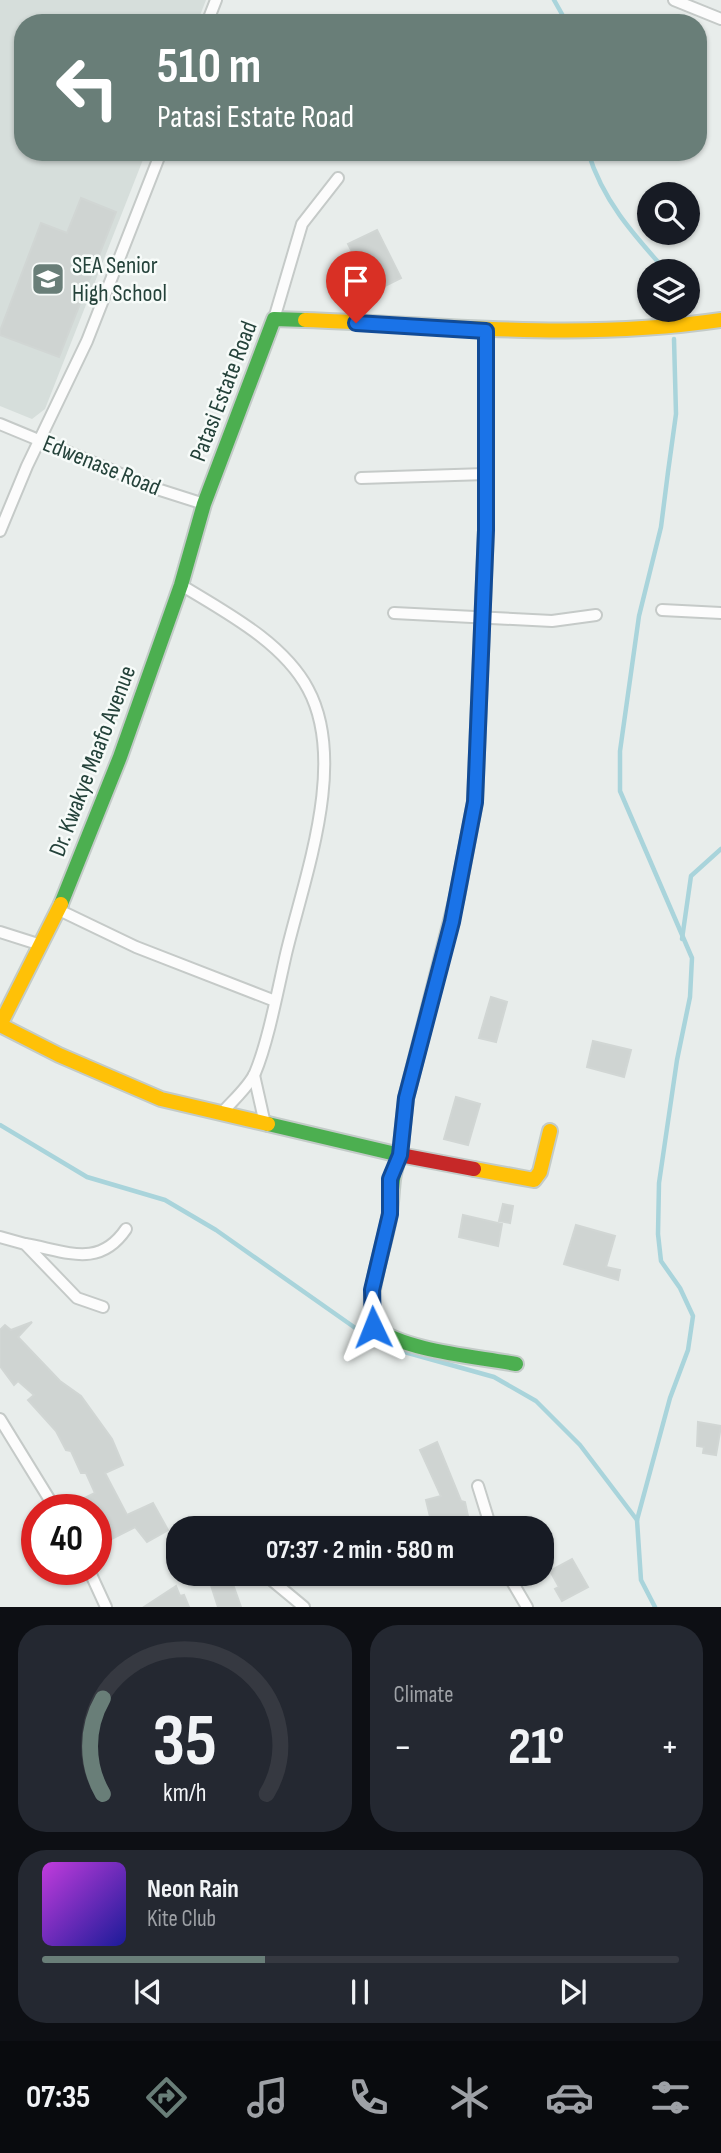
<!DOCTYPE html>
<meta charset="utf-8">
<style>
body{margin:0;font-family:"Sofia Sans Condensed",sans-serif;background:#242831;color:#f1f3f6;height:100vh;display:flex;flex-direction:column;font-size:26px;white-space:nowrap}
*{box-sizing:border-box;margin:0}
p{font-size:23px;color:#9ea1a6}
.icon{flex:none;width:38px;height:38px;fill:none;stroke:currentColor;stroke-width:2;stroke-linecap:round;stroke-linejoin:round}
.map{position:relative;height:1607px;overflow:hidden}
.panel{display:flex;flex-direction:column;gap:18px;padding:18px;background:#0d0f14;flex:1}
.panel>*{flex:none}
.banner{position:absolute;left:14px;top:14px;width:693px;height:147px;border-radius:28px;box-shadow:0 2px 5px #0004;background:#697e78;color:#fff;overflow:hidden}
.fabs{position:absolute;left:637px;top:182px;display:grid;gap:14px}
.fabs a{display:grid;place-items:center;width:63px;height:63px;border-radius:50%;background:#171b24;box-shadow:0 2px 5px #0004;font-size:35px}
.speed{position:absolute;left:21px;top:1494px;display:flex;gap:14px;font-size:35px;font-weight:700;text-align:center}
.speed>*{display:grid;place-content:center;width:91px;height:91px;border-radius:50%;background:#171b24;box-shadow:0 2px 5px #0004;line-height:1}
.speed .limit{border:10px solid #d22;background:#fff;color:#111}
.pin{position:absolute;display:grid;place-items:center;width:60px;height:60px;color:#fff;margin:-72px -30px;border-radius:50% 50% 50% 0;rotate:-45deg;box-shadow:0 0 7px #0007}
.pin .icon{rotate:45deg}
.me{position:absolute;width:77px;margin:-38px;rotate:358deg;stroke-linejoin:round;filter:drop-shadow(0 0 5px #0008)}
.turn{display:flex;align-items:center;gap:24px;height:147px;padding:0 28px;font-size:32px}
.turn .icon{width:91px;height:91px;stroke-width:2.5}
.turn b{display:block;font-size:49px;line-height:60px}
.big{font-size:52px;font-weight:700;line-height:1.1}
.panel .tile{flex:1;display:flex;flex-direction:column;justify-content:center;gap:10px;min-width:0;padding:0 24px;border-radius:28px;background:#242831}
.panel .dial{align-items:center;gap:0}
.dial svg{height:182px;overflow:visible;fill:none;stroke:#363941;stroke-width:7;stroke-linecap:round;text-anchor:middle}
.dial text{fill:#f1f3f6;stroke:none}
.song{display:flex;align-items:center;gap:21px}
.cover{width:84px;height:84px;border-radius:10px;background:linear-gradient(135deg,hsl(290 70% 55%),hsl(240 70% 35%))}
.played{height:7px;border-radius:4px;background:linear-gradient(90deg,#697e78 35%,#363941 35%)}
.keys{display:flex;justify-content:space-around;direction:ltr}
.heat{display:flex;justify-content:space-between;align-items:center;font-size:38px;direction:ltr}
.panel .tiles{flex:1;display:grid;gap:18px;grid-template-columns:1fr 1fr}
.tile:last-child{grid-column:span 2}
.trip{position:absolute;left:166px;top:1516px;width:388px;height:70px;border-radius:28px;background:#171b24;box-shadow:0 2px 5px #0004;font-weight:700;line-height:70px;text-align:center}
.tab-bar{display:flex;height:112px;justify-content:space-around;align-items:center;background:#090b0e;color:#9ea1a6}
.tab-bar .icon{width:49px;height:49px}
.tab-bar .active{color:#697e78}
.tab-bar b{font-size:32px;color:#f1f3f6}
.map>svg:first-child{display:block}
</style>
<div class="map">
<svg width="721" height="1607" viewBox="0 0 721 1607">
<rect width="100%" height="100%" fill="#e8edeb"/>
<!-- built -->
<polygon fill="#d6dedb" points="0,0 206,0 197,23 23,23 23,152 146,152 45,409 32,419 0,406"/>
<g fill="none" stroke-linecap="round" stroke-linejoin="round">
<!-- stream -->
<g stroke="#a9d4db" stroke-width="4.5">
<polyline points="554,0 567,23"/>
<path d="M 588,152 C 603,201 633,234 666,271"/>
<polyline points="674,310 674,311"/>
<polyline points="682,939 691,876 721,849"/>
<polyline points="0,1125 87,1177 165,1200 216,1230 361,1332 401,1351 494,1377 536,1401 580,1445 637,1520"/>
<polyline points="655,1607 641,1580 637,1520 670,1398 688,1350 693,1316 680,1288 661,1261 658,1234 659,1183 677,1060 690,997 692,958 620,791 620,751 639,616 661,527 668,472 676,414 674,339"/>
</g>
</g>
<!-- building -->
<g fill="#cfd4d2" stroke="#d1d6d4" stroke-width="2">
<polygon points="81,198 116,212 59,357 0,335 0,331 41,223 67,233"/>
<polygon points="377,230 401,278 373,292 348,244"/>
<polygon points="491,997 507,1002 496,1042 479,1038"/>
<polygon points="593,1041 631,1050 624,1077 587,1067"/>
<polygon points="456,1097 480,1104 468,1145 444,1139"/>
<polygon points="503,1204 513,1206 510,1223 499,1221"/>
<polygon points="463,1215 502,1224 498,1246 459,1237"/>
<polygon points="576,1225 615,1236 606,1267 620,1270 618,1280 564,1264"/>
<polygon points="32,1322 18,1337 60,1381 81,1396 112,1439 123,1465 105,1473 127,1515 153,1503 168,1530 147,1542 135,1527 100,1545 96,1537 96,1510 80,1510 76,1502 95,1493 86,1473 81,1473 71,1451 66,1450 56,1431 28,1400 34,1395 18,1381 14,1385 0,1366 0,1330 5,1325 11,1330"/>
<polygon points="698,1422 721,1426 716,1455 703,1453 704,1447 697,1446"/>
<polygon points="437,1442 461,1501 465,1502 468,1516 454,1519 457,1523 440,1527 439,1524 432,1525 426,1500 441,1496 420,1450"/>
<polygon points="572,1559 588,1587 562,1601 555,1589 559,1587 550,1571"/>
<polygon points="207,1573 229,1573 241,1607 218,1607"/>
<polygon points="176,1586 180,1596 184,1595 189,1607 144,1607"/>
</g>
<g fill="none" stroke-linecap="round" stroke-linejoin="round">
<defs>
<g id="street">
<polyline points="674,0 721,19"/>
<polyline points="207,23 216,0"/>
<polyline points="274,319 302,224 338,178"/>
<polyline points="0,424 157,489 204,504"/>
<polyline points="361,478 486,474"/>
<polyline points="0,531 27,466 87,341 161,152"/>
<path d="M 181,585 C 225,612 283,642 308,689 C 348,763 304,878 286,954 C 278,989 268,1042 255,1073 C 248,1088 231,1102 221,1114"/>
<polyline points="662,610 721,613"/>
<polyline points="394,613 552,621 596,615"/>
<polyline points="59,910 136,947 275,1001"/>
<polyline points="0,932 41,945"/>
<polyline points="254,1075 265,1124"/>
<polyline points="0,1237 25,1244 77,1298 103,1307"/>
<path d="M 25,1244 C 66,1251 99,1269 126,1229"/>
<polyline points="0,1419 56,1510"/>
<polyline points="478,1486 491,1528"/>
<polyline points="89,1570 106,1607"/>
<polyline points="263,1573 304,1607"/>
<polyline points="507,1573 527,1607"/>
</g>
<g id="fast">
<polyline points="61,904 120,757 181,585 204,504 274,319 305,320"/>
<path d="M 268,1124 L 400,1155 C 390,1176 393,1197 389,1219 C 382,1256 367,1289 373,1327 C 408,1352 474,1356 516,1364"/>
</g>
<g id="slow">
<path d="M 305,320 C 447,325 580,341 721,320"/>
<polyline points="457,897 475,802 486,530 486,331"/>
<polyline points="61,904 0,1025 59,1055 161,1099 268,1124"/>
<polyline points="474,1169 534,1180 540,1172 550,1131"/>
</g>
<polyline id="jam" points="457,897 406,1098 400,1155 474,1169"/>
</defs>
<!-- street casing -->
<use href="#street" stroke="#c5cac8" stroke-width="14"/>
<!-- fast casing -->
<use href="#fast" stroke="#c3cbc8" stroke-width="18"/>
<!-- slow casing -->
<use href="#slow" stroke="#c3cbc8" stroke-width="18"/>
<!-- jam casing -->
<use href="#jam" stroke="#c3cbc8" stroke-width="18"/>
<!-- street -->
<use href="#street" stroke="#fcfcfc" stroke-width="10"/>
<!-- fast -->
<use href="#fast" stroke="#4caf50" stroke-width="14"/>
<!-- slow -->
<use href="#slow" stroke="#ffc107" stroke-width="14"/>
<!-- jam -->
<use href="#jam" stroke="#c62828" stroke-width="14"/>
</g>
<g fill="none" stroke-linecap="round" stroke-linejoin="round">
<defs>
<polyline id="route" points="356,323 486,331 486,530 475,802 452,922 406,1098 400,1155 390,1179 390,1214 372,1290 373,1327"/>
</defs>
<!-- route casing -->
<use href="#route" stroke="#114b97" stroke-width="18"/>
<!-- route -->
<use href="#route" stroke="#1a73e8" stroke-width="12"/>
</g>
<!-- icons -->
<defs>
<symbol id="school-square" viewBox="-11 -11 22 22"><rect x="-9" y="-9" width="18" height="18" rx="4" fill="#697e78" stroke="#f7fbf9"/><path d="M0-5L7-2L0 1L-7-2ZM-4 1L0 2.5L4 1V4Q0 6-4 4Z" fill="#fff"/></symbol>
</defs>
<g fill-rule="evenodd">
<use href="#school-square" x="29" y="260" width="38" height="38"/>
</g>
<g text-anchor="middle" stroke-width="5" stroke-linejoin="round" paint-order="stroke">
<!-- poi labels -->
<g font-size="24" fill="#24423a" stroke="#f7fbf9" text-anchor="start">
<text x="72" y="273">SEA Senior<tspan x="72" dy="28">High School</tspan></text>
</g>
<!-- street labels -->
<g font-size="24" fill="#24423a" stroke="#f7fbf9">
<text transform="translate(223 391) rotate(-69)" y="8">Patasi Estate Road</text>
<text transform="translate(102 465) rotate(22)" y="8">Edwenase Road</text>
<text transform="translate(92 761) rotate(-69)" y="8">Dr. Kwakye Maafo Avenue</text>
</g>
</g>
</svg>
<div class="fabs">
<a><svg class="icon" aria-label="search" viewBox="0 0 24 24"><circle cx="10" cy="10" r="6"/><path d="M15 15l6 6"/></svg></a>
<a><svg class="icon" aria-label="layers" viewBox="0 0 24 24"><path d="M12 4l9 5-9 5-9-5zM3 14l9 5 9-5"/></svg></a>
</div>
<div class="speed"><div class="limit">40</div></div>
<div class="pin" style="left:356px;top:323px;background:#d93025"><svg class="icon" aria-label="arrive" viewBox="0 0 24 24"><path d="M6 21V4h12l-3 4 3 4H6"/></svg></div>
<svg class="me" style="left:373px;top:1327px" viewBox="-20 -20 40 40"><path d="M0-17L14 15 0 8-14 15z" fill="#1a73e8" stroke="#fff" stroke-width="4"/></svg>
<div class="trip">07:37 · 2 min · 580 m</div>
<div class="banner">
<div class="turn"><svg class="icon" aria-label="left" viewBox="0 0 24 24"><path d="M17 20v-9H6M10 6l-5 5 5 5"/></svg><div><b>510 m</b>Patasi Estate Road</div></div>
</div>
</div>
<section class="panel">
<div class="tiles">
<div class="tile dial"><svg viewBox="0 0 100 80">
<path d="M14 69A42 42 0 1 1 86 69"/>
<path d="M14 69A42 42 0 0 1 14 27" stroke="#697e78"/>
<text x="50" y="56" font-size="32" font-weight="700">35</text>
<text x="50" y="72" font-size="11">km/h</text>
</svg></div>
<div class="tile"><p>Climate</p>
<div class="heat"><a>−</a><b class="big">21°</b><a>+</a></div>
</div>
<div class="tile">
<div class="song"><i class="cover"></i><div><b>Neon Rain</b><p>Kite Club</p></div></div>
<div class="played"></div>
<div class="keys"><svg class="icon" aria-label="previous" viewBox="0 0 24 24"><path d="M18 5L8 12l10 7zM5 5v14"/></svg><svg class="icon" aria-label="pause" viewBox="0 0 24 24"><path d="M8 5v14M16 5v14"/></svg><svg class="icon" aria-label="next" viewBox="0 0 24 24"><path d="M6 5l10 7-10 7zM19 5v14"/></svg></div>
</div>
</div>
</section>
<nav class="tab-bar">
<b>07:35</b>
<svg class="icon active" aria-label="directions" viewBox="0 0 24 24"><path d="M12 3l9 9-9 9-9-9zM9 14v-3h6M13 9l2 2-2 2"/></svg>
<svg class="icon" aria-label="music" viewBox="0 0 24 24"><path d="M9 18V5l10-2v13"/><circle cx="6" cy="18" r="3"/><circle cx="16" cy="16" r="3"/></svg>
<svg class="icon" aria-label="phone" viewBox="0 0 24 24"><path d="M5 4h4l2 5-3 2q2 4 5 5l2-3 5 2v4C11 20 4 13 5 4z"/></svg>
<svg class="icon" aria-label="climate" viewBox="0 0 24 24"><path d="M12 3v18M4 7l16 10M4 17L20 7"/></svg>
<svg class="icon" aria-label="car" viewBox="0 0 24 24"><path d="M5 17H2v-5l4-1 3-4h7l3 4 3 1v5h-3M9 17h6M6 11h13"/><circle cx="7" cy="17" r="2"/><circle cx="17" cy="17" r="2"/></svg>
<svg class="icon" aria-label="filters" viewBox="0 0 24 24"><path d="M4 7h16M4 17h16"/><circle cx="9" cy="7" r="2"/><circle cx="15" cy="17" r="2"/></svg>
</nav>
